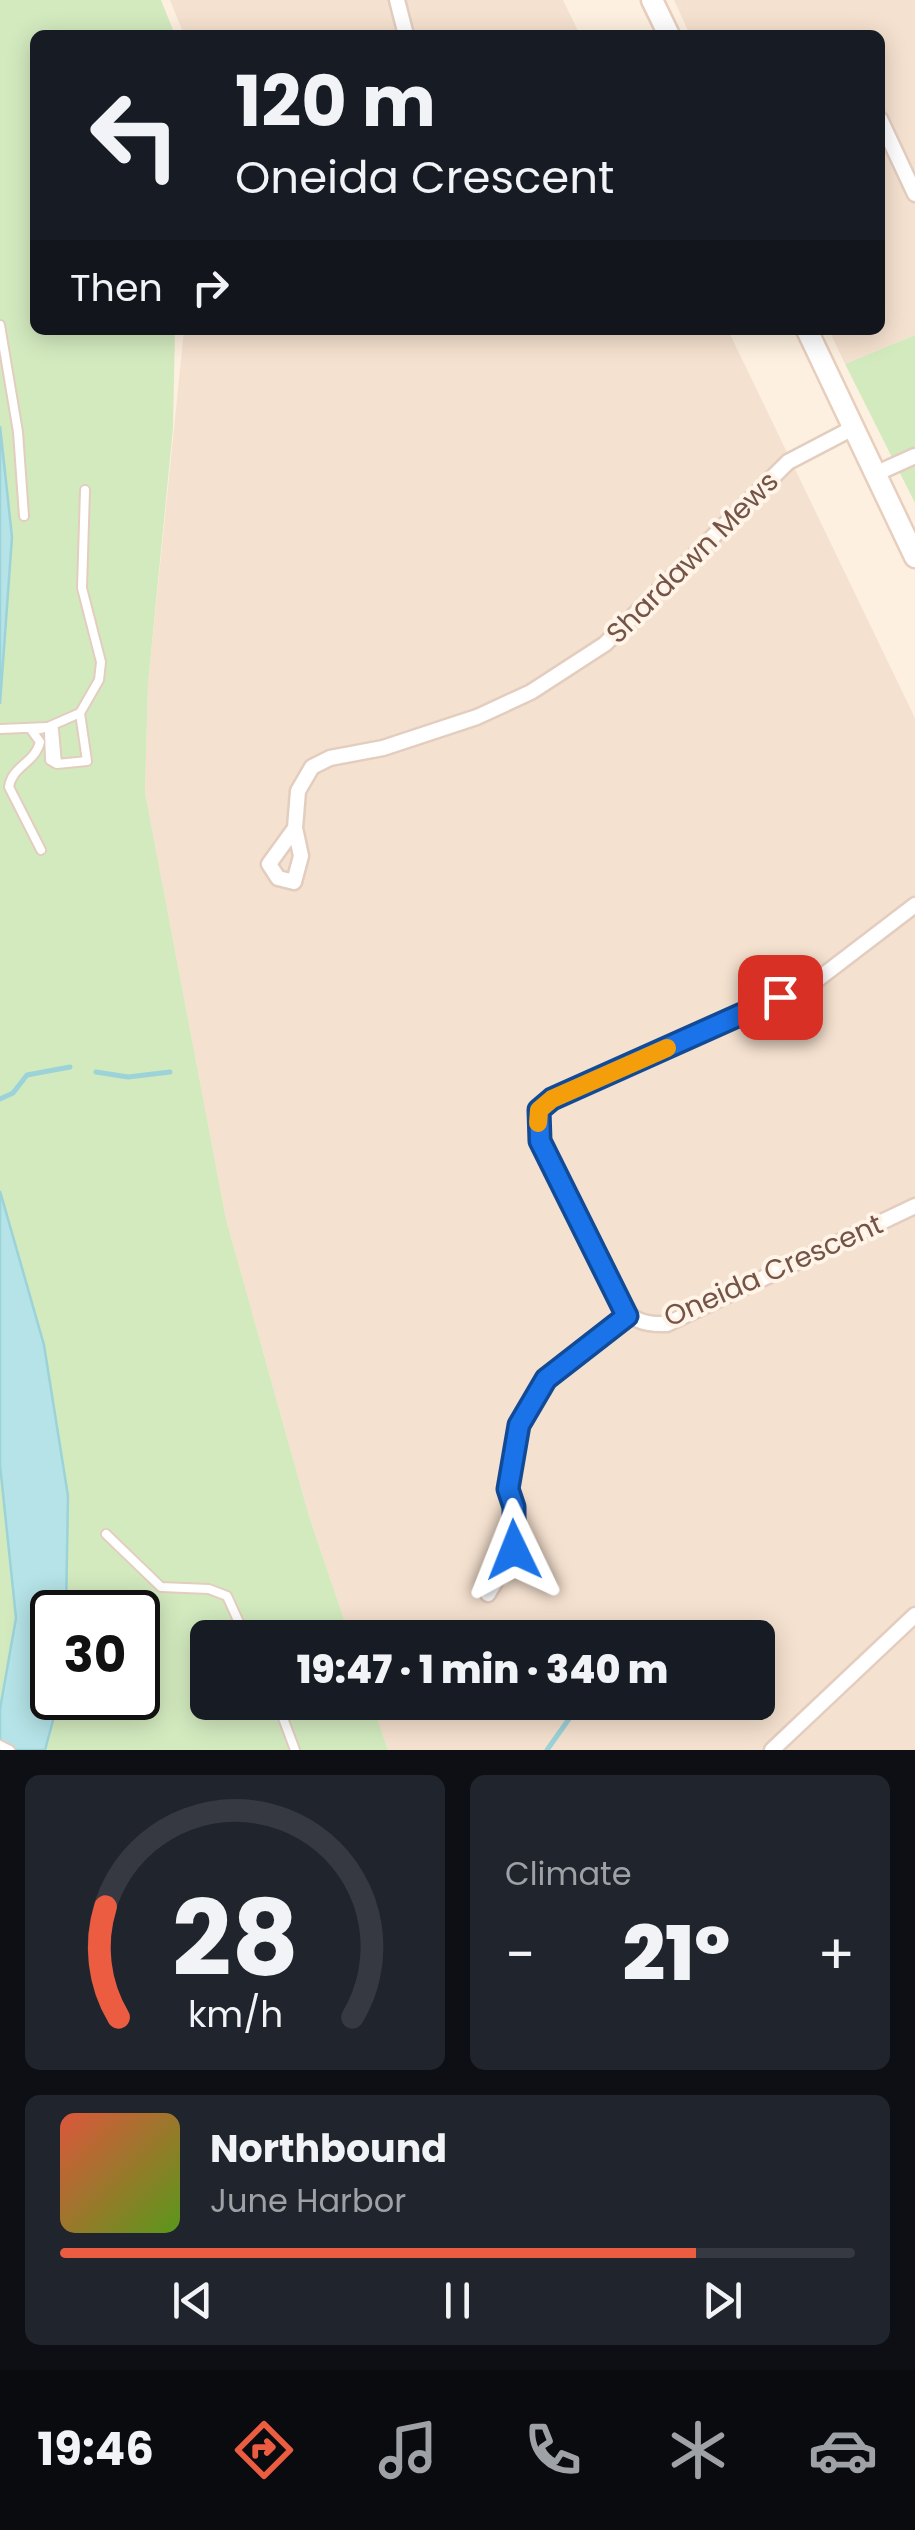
<!DOCTYPE html>
<meta charset="utf-8">
<style>
body{margin:0;font-family:Poppins,sans-serif;background:#20242c;color:#f1f3f6;height:100vh;display:flex;flex-direction:column;font-size:38px;white-space:nowrap}
*{box-sizing:border-box;margin:0}
p{font-size:32px;color:#9ea1a6}
.icon{flex:none;width:55px;height:55px;fill:none;stroke:currentColor;stroke-width:2;stroke-linecap:round;stroke-linejoin:round}
.map{position:relative;height:1750px;overflow:hidden}
.details{display:flex;flex-direction:column;gap:25px;padding:25px;background:#0d0f14;flex:1}
.details>*{flex:none}
.banner{position:absolute;left:30px;top:30px;width:855px;height:305px;border-radius:15px;box-shadow:0 5px 25px #0003;background:#171b24;color:#f1f3f6;overflow:hidden}
.speed{position:absolute;left:30px;top:1590px;display:flex;gap:20px;font-size:50px;font-weight:700;text-align:center}
.speed>*{display:grid;place-content:center;width:130px;height:130px;border-radius:50%;background:#171b24;box-shadow:0 5px 25px #0003;line-height:1}
.speed .limit{border:5px solid #111;border-radius:15px;background:#fff;color:#111}
.pin{position:absolute;display:grid;place-items:center;width:85px;height:85px;color:#fff;margin:-42px;border-radius:20px;box-shadow:0 5px 15px #0006}
.me{position:absolute;width:110px;margin:-55px;rotate:358deg;stroke-linejoin:round;filter:drop-shadow(0 0 8px #0008)}
.turn{display:flex;align-items:center;gap:35px;height:210px;padding:0 40px;font-size:45px}
.turn .icon{width:130px;height:130px;stroke-width:2.5}
.turn b{display:block;font-size:70px;line-height:85px}
.then{display:flex;align-items:center;height:95px;padding:0 40px;background:#0003;gap:20px;font-size:38px}
.big{font-size:75px;font-weight:800;line-height:1.1}
.details .widget{flex:1;display:flex;flex-direction:column;justify-content:center;gap:15px;min-width:0;padding:0 35px;border-radius:15px;background:#20242c}
.details .dial{align-items:center;gap:0}
.dial svg{height:260px;overflow:visible;fill:none;stroke:#363941;stroke-width:7;stroke-linecap:round;text-anchor:middle}
.dial text{fill:#f1f3f6;stroke:none}
.song{display:flex;align-items:center;gap:30px}
.cover{width:120px;height:120px;border-radius:15px;background:linear-gradient(135deg,hsl(10 70% 55%),hsl(90 70% 35%))}
.played{height:10px;border-radius:5px;background:linear-gradient(90deg,#eb5c41 80%,#363941 80%)}
.keys{display:flex;justify-content:space-around;direction:ltr}
.heat{display:flex;justify-content:space-between;align-items:center;font-size:55px;direction:ltr}
.details .tiles{flex:1;display:grid;gap:25px;grid-template-columns:1fr 1fr}
.widget:last-child{grid-column:span 2}
.trip{position:absolute;left:190px;top:1620px;width:585px;height:100px;border-radius:15px;background:#171b24;box-shadow:0 5px 25px #0003;font-weight:800;line-height:100px;text-align:center}
.dock{display:flex;height:160px;justify-content:space-around;align-items:center;background:#090b0e;color:#9ea1a6}
.dock .icon{width:70px;height:70px}
.dock .active{color:#eb5c41}
.dock b{font-size:45px;color:#f1f3f6}
.map>svg:first-child{display:block}
</style>
<div class="map">
<svg width="915" height="1750" viewBox="0 0 915 1750">
<rect width="100%" height="100%" fill="#fdf0e0"/>
<!-- residential -->
<g fill="#f5e1cf">
<polygon points="170,0 563,0 580,35 184,35"/>
<polygon points="674,0 915,0 915,335 845,364 829,330 880,330 880,35 690,35"/>
<polygon points="184,330 728,330 915,718 915,1750 388,1750 372,1703 758,1702 758,1638 350,1637 309,1516 226,1219 145,792 148,684"/>
</g>
<!-- green -->
<g fill="#d3eabf" fill-rule="evenodd">
<path d="M 0,0 L 161,0 L 175,35 L 35,35 L 35,330 L 175,330 L 173,428 L 148,684 L 145,792 L 226,1219 L 309,1516 L 350,1637 L 208,1638 L 208,1702 L 372,1703 L 388,1750 L 0,1750 ZM 52,1612 L 138,1612 L 138,1698 L 52,1698 Z"/>
<polygon points="915,335 915,503 845,364"/>
</g>
<!-- water -->
<g fill="#b5e3e7" stroke="#9bd3d9" stroke-width="2.5">
<polygon points="0,426 12,537 0,704"/>
<polygon points="0,1191 44,1345 68,1496 66,1612 52,1612 52,1698 59,1698 45,1750 0,1750 0,1709 16,1618 0,1465"/>
</g>
<g fill="none" stroke-linecap="round" stroke-linejoin="round">
<!-- stream -->
<g stroke="#9bd3d9" stroke-width="5">
<polyline points="96,1072 128,1077 170,1072"/>
<polyline points="0,1099 13,1093 27,1075 70,1067"/>
<polyline points="758,1668 758,1667"/>
<polyline points="547,1750 581,1702"/>
</g>
<defs>
<g id="lane">
<polyline points="0,325 18,432 24,516"/>
<polyline points="48,727 80,713 99,680 101,662 82,588 85,490"/>
<path d="M 0,729 L 48,727 L 32,731 L 40,742 C 35,763 12,766 9,787 L 41,850"/>
<polyline points="55,763 50,760 49,731 54,730 57,764 87,761 80,713"/>
<polyline points="106,1534 161,1587 209,1589 227,1596 246,1638"/>
<polyline points="277,1702 295,1750"/>
<polyline points="0,1745 10,1750"/>
</g>
<g id="street">
<polyline points="397,0 406,35"/>
<polyline points="880,119 915,194"/>
<polyline points="875,474 915,456"/>
<polyline points="295,828 269,864 278,878 294,882 301,856 295,828 298,791 312,767 330,758 383,748 477,717 531,692 605,644 788,462 853,428"/>
<path d="M 915,905 L 813,983 L 552,1099 L 539,1110 L 540,1141 L 617,1299 C 630,1320 642,1325 667,1324 L 915,1206"/>
<path d="M 488,1594 C 505,1565 521,1543 515,1508 C 513,1500 509,1493 509,1486 C 510,1397 563,1364 627,1316"/>
<polyline points="772,1750 915,1615"/>
</g>
<g id="secondary">
<polyline points="652,0 669,35"/>
<polyline points="807,330 915,557"/>
</g>
</defs>
<!-- lane casing -->
<use href="#lane" stroke="#e3cdbf" stroke-width="12"/>
<!-- street casing -->
<use href="#street" stroke="#e3cdbf" stroke-width="19"/>
<!-- secondary casing -->
<use href="#secondary" stroke="#e8cebc" stroke-width="25"/>
<!-- lane -->
<use href="#lane" stroke="#fff" stroke-width="8"/>
<!-- street -->
<use href="#street" stroke="#fff" stroke-width="14"/>
<!-- secondary -->
<use href="#secondary" stroke="#fff" stroke-width="20"/>
</g>
<g fill="none" stroke-linecap="round" stroke-linejoin="round">
<defs>
<polyline id="route" points="514,1550 514,1507 508,1489 519,1425 546,1379 627,1316 540,1141 539,1110 552,1099 780,997"/>
</defs>
<!-- route casing -->
<use href="#route" stroke="#114b97" stroke-width="25"/>
<!-- route -->
<use href="#route" stroke="#1a73e8" stroke-width="18"/>
<!-- slow -->
<polyline stroke="#f59e0b" stroke-width="18" points="538,1123 539,1110 552,1099 667,1048"/>
</g>
<g text-anchor="middle" stroke-width="8" stroke-linejoin="round" paint-order="stroke">
<!-- street labels -->
<g font-size="28" fill="#745447" stroke="#fff4e7">
<text transform="translate(692 557) rotate(-45)" y="10">Shardawn Mews</text>
<text transform="translate(773 1270) rotate(-24)" y="10">Oneida Crescent</text>
</g>
</g>
</svg>
<div class="speed"><div class="limit">30</div></div>
<div class="pin" style="left:780px;top:997px;background:#d93025"><svg class="icon" aria-label="arrive" viewBox="0 0 24 24"><path d="M6 21V4h12l-3 4 3 4H6"/></svg></div>
<svg class="me" style="left:514px;top:1550px" viewBox="-20 -20 40 40"><path d="M0-17L14 15 0 8-14 15z" fill="#1a73e8" stroke="#fff" stroke-width="4"/></svg>
<div class="trip">19:47 · 1 min · 340 m</div>
<div class="banner">
<div class="turn"><svg class="icon" aria-label="left" viewBox="0 0 24 24"><path d="M17 20v-9H6M10 6l-5 5 5 5"/></svg><div><b>120 m</b>Oneida Crescent</div></div>
<div class="then">Then<svg class="icon" aria-label="right" viewBox="0 0 24 24"><path d="M7 20v-9h11M14 6l5 5-5 5"/></svg></div>
</div>
</div>
<section class="details">
<div class="tiles">
<div class="widget dial"><svg viewBox="0 0 100 80">
<path d="M14 69A42 42 0 1 1 86 69"/>
<path d="M14 69A42 42 0 0 1 10 35" stroke="#eb5c41"/>
<text x="50" y="56" font-size="32" font-weight="700">28</text>
<text x="50" y="72" font-size="11">km/h</text>
</svg></div>
<div class="widget"><p>Climate</p>
<div class="heat"><a>−</a><b class="big">21°</b><a>+</a></div>
</div>
<div class="widget">
<div class="song"><i class="cover"></i><div><b>Northbound</b><p>June Harbor</p></div></div>
<div class="played"></div>
<div class="keys"><svg class="icon" aria-label="previous" viewBox="0 0 24 24"><path d="M18 5L8 12l10 7zM5 5v14"/></svg><svg class="icon" aria-label="pause" viewBox="0 0 24 24"><path d="M8 5v14M16 5v14"/></svg><svg class="icon" aria-label="next" viewBox="0 0 24 24"><path d="M6 5l10 7-10 7zM19 5v14"/></svg></div>
</div>
</div>
</section>
<nav class="dock">
<b>19:46</b>
<svg class="icon active" aria-label="directions" viewBox="0 0 24 24"><path d="M12 3l9 9-9 9-9-9zM9 14v-3h6M13 9l2 2-2 2"/></svg>
<svg class="icon" aria-label="music" viewBox="0 0 24 24"><path d="M9 18V5l10-2v13"/><circle cx="6" cy="18" r="3"/><circle cx="16" cy="16" r="3"/></svg>
<svg class="icon" aria-label="phone" viewBox="0 0 24 24"><path d="M5 4h4l2 5-3 2q2 4 5 5l2-3 5 2v4C11 20 4 13 5 4z"/></svg>
<svg class="icon" aria-label="climate" viewBox="0 0 24 24"><path d="M12 3v18M4 7l16 10M4 17L20 7"/></svg>
<svg class="icon" aria-label="car" viewBox="0 0 24 24"><path d="M5 17H2v-5l4-1 3-4h7l3 4 3 1v5h-3M9 17h6M6 11h13"/><circle cx="7" cy="17" r="2"/><circle cx="17" cy="17" r="2"/></svg>
</nav>
